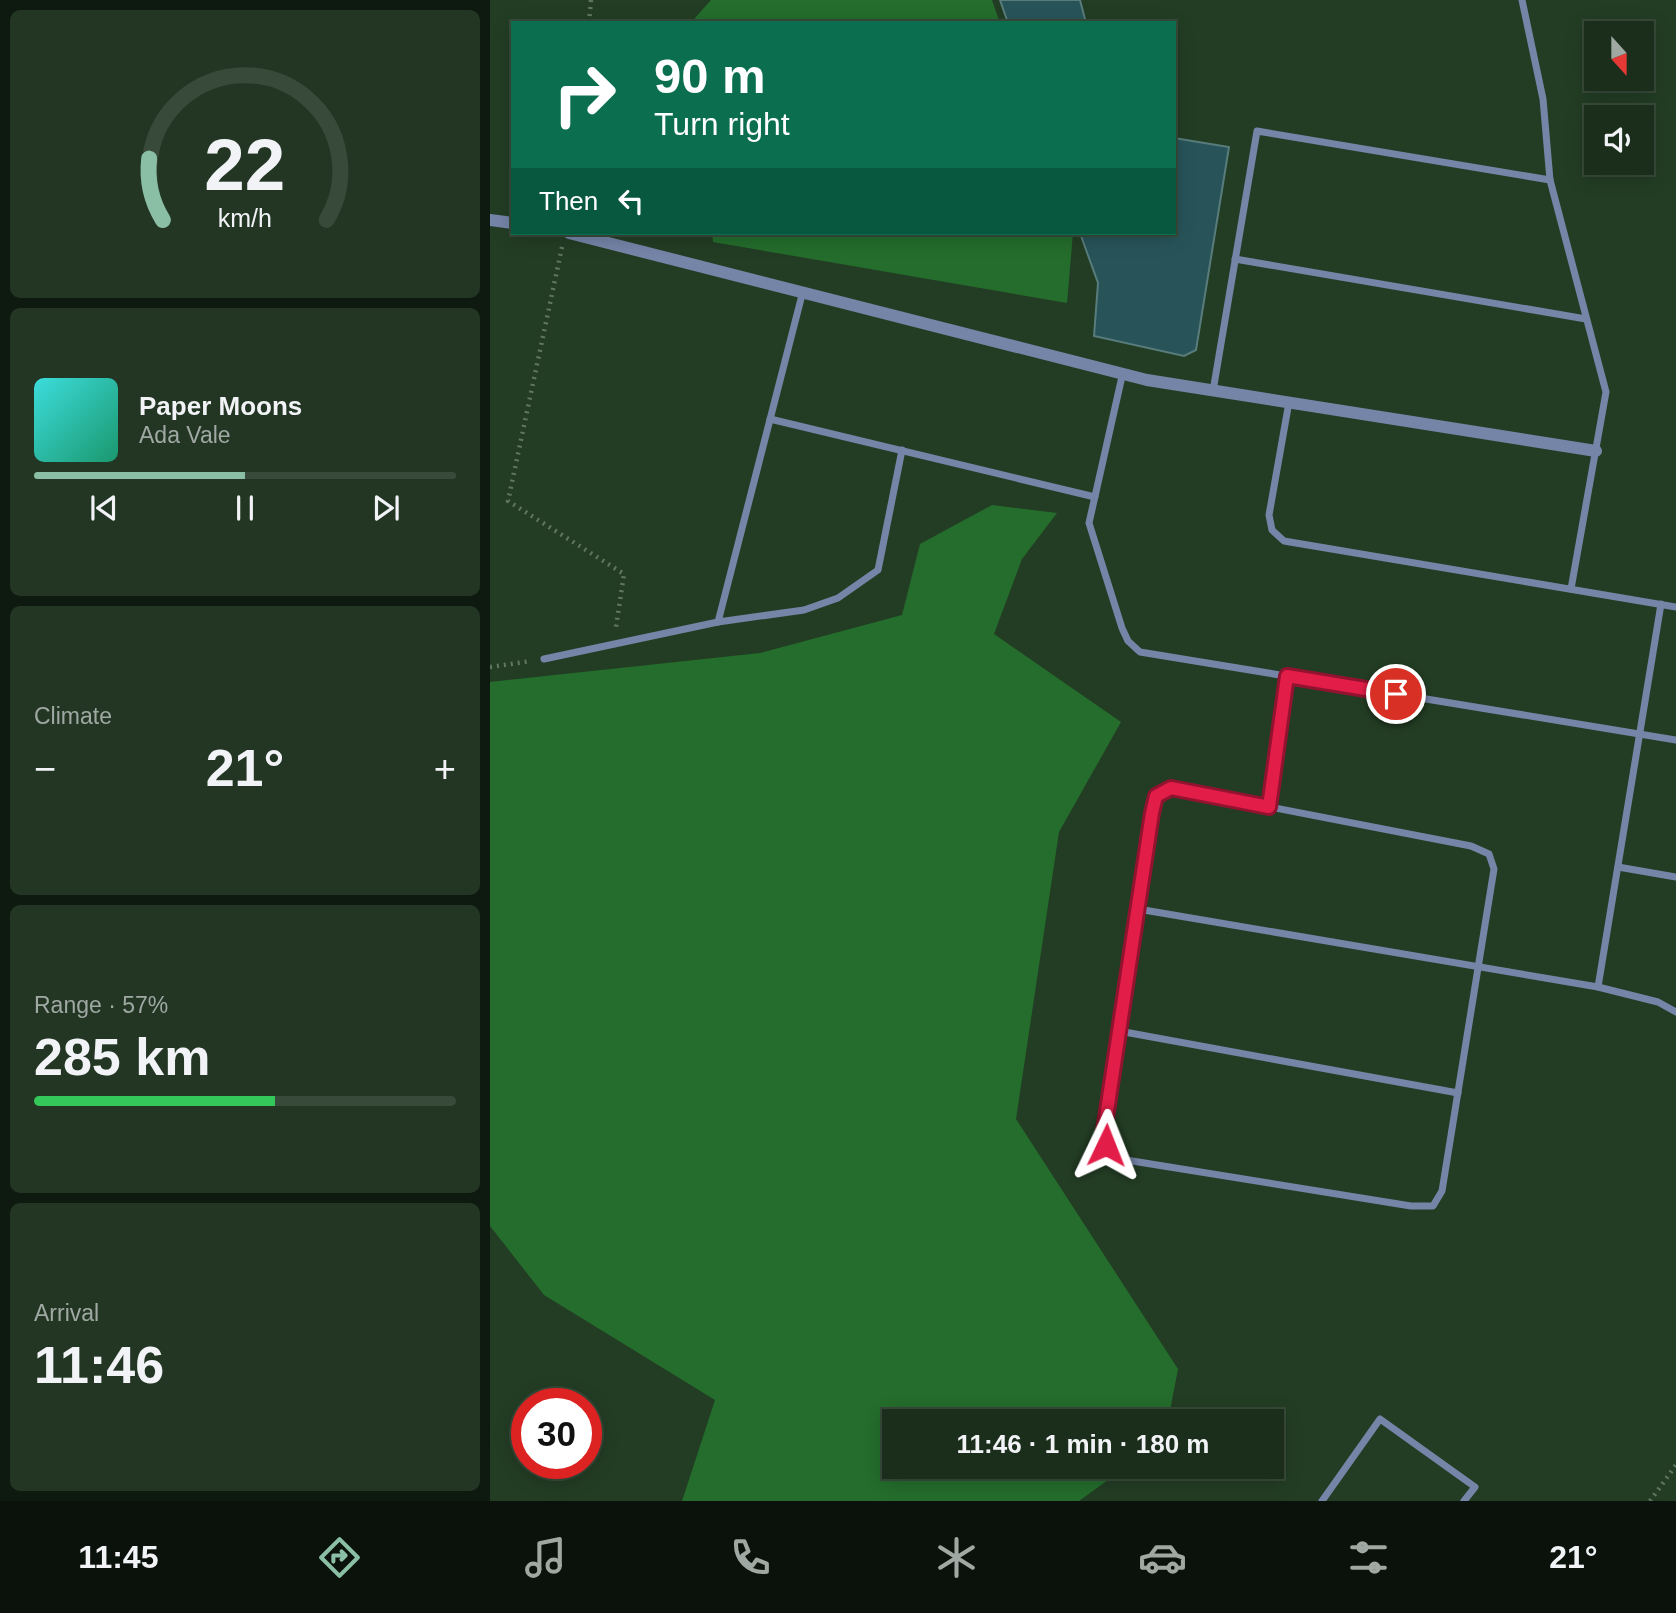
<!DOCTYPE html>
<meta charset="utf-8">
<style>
body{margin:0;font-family:Arial,sans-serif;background:#233624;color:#f1f3f6;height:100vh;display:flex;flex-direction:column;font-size:26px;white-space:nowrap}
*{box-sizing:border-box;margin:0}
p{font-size:23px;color:#9fa8a3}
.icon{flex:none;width:38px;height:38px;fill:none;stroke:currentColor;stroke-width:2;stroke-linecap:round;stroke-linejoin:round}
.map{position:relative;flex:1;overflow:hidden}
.sheet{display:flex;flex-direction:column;gap:10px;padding:10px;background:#0e190f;width:490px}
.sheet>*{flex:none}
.hud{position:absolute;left:21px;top:21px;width:665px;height:214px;border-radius:0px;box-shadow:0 4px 18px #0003,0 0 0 2px #384a3a;background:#0b6e4f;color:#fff;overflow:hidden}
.needle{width:46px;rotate:159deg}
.tools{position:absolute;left:1094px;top:21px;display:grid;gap:14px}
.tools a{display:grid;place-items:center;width:70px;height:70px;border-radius:0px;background:#1a2e1b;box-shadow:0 4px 18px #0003,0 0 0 2px #384a3a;font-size:35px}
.speed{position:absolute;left:21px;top:1388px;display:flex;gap:14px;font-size:35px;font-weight:700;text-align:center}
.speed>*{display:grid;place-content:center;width:91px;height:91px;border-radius:50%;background:#1a2e1b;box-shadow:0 4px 18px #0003,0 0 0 2px #384a3a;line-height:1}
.speed .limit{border:10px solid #d22;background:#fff;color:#111}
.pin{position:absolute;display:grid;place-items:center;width:60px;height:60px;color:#fff;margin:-30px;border:4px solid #fff;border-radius:50%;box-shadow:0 2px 7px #0007}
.me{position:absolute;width:77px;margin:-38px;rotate:2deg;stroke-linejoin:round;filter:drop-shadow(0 0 5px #0008)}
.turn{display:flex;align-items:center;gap:24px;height:147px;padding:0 28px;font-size:32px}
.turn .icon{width:91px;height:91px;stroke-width:2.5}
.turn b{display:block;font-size:49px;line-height:60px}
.then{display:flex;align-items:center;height:66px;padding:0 28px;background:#0003;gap:14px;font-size:26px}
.big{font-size:52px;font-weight:800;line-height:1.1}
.sheet .tile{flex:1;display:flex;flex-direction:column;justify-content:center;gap:10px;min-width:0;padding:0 24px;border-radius:10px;background:#233624}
.sheet .dial{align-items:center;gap:0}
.dial svg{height:182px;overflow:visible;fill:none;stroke:#384a3a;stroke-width:7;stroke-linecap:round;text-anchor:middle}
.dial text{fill:#f1f3f6;stroke:none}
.song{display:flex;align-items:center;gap:21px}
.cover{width:84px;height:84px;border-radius:10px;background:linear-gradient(135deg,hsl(180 70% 55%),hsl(160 70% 35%))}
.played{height:7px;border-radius:4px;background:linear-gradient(90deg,#8abfa5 50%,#384a3a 50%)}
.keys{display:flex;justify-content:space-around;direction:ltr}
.heat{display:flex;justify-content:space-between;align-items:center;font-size:38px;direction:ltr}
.charge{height:10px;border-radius:5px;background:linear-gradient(90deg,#34c759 57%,#384a3a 0)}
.trip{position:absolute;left:392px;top:1409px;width:402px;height:70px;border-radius:0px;background:#1a2e1b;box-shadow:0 4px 18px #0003,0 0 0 2px #384a3a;font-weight:800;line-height:70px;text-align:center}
.menu{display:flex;height:112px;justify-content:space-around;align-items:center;background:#0a120b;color:#9fa8a3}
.menu .icon{width:49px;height:49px}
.menu .selected{color:#8abfa5}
.menu b{font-size:32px;color:#f1f3f6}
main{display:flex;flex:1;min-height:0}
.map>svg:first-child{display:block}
</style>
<main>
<section class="sheet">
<div class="tile dial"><svg viewBox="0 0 100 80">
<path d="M14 69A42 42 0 1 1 86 69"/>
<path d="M14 69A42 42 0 0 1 8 42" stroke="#8abfa5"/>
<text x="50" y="56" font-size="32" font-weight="700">22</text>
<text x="50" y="72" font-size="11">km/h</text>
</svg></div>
<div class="tile">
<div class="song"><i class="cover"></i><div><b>Paper Moons</b><p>Ada Vale</p></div></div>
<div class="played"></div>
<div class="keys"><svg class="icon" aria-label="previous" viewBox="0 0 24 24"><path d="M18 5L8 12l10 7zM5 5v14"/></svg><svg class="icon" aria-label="pause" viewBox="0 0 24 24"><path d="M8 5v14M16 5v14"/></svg><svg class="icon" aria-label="next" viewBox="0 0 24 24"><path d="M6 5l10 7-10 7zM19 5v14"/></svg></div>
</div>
<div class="tile"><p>Climate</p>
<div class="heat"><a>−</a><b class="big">21°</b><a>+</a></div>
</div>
<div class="tile"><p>Range · 57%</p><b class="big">285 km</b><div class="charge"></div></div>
<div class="tile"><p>Arrival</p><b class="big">11:46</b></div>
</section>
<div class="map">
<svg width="1186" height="1501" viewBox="0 0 1186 1501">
<rect width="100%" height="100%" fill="#233d24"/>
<!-- forest -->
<g fill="#246d2c">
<polygon points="221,0 502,0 510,23 205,23 205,18"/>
<polygon points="222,233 583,233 577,303 223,242"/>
<polygon points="502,505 567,513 532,559 504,634 631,722 569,832 526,1119 688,1369 678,1421 404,1421 404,1466 636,1467 589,1501 192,1501 225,1400 54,1295 0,1226 0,682 270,653 412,615 430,544"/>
</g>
<!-- water -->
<g fill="#285459" stroke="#587c7b" stroke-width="2">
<polygon points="510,0 590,0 596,23 518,23"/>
<polygon points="684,138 739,147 706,350 694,356 604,336 608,283 590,233 684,233"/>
</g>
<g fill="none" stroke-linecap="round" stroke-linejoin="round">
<!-- path -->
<g stroke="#607661" stroke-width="4.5" stroke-dasharray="2 5" stroke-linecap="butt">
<polyline points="99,23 101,0"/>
<polyline points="72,247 18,501 134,574 126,627"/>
<polyline points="0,667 41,661"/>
<polyline points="1160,1501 1186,1465"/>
</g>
<!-- minor -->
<g stroke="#7585a8" stroke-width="7">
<polyline points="1032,0 1053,99 1060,180 1116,392 1081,589"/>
<polyline points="745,259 1096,319"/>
<polyline points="633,372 599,523 632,628 638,641 650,652 1186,740"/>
<polyline points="723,391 767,131 1060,180"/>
<polyline points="799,402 779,515 782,530 794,541 1186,607"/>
<polyline points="280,419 605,497"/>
<polyline points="228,622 313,291"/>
<polyline points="54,659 228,622 314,610 348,598 388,570 412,450"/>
<path d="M 682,788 L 981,846 L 999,854 L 1004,869 L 952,1191 L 943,1206 L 921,1206 L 636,1160 C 621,1153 616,1148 614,1131 L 662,813 L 666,796 Z"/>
<polyline points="779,807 798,676"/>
<polyline points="1128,867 1186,877"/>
<polyline points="648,909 1108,987 1168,1002 1186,1012"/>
<polyline points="1108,987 1171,604"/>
<polyline points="629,1031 968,1093"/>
<polyline points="832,1501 890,1419 985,1487 974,1501"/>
</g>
<!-- tertiary -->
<g stroke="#7585a8" stroke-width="12">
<polyline points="0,220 23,223"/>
<polyline points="79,233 657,380 1106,451"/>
</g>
</g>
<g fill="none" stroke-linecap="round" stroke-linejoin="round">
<defs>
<polyline id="route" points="616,1145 614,1131 662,813 666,796 681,788 779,807 797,676 906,694"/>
</defs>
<!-- route casing -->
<use href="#route" stroke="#92132f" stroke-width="18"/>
<!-- route -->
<use href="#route" stroke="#e11d48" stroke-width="12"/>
</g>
</svg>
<div class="tools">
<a><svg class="needle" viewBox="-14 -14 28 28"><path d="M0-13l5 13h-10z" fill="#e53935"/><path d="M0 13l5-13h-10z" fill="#9fa8a3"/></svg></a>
<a><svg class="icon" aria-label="sound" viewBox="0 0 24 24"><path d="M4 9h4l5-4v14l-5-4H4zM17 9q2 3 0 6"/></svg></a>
</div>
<div class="speed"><div class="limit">30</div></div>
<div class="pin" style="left:906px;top:694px;background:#d93025"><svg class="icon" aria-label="arrive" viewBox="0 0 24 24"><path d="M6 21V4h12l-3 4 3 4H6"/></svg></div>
<svg class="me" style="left:616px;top:1145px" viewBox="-20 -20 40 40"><path d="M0-17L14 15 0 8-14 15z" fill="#e11d48" stroke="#fff" stroke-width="4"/></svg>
<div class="trip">11:46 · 1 min · 180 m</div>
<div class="hud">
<div class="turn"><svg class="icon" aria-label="right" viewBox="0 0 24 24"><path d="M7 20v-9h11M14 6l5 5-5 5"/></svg><div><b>90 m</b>Turn right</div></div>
<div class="then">Then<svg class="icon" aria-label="left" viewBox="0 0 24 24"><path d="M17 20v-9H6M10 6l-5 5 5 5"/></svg></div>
</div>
</div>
</main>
<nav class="menu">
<b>11:45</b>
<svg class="icon selected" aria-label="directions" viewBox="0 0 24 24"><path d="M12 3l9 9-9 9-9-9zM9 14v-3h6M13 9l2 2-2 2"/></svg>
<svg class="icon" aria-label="music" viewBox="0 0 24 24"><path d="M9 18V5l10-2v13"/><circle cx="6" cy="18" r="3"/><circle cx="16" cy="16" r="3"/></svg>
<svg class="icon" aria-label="phone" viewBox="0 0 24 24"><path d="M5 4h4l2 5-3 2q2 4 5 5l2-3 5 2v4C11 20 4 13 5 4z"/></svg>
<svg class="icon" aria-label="climate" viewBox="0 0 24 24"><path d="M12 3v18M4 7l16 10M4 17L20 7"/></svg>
<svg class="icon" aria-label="car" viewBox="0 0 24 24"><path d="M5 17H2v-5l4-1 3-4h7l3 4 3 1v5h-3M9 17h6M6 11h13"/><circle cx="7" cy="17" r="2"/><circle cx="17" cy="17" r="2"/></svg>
<svg class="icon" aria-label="filters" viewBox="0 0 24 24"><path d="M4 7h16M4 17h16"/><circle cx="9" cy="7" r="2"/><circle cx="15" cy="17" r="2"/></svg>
<b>21°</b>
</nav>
